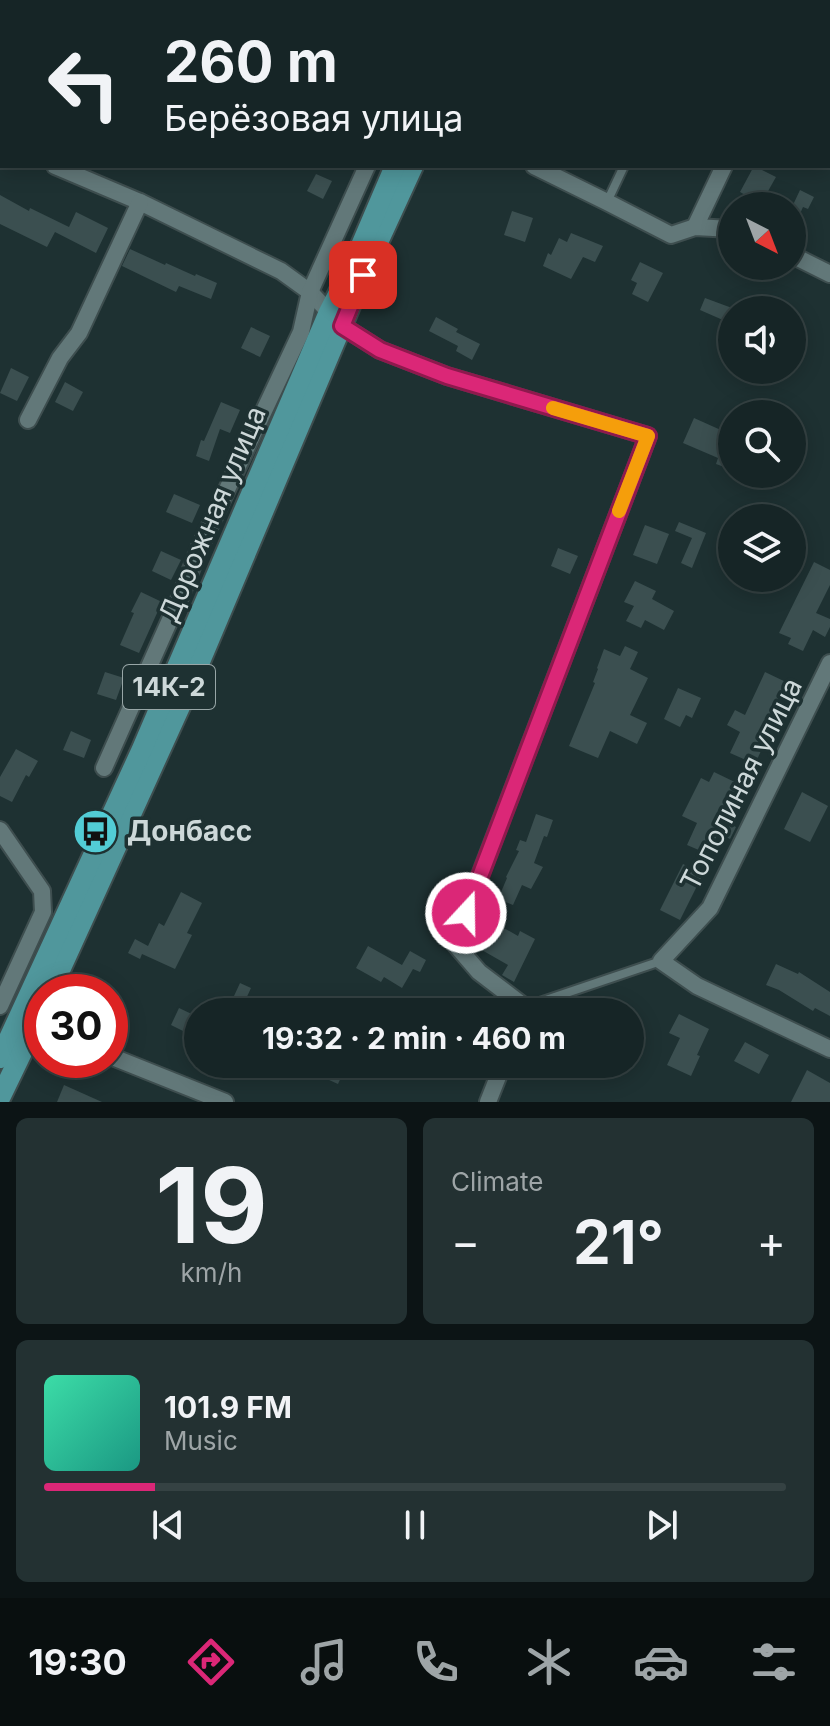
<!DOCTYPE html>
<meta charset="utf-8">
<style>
body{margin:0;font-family:Inter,sans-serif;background:#233132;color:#f1f3f6;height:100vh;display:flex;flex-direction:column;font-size:30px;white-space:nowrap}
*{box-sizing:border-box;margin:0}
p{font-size:26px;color:#9ea5a7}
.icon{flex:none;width:44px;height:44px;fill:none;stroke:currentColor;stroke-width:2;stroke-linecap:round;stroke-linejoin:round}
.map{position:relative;height:1102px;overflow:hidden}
.side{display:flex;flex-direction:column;gap:16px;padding:16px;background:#0c1415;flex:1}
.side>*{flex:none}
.hud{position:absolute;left:0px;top:0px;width:830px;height:168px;box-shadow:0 4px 20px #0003,0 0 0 2px #354243;background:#162526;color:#f1f3f6;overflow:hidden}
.needle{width:52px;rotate:138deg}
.controls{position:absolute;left:718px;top:192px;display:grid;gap:16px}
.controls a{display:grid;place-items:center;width:88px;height:88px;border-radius:50%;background:#162526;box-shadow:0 4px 20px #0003,0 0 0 2px #354243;font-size:40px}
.speed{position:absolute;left:24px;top:974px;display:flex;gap:16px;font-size:40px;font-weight:700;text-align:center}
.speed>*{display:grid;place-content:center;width:104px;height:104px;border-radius:50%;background:#162526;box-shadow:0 4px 20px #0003,0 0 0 2px #354243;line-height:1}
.speed .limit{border:12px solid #d22;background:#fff;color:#111}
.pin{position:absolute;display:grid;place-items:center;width:68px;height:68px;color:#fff;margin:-34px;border-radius:16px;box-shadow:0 4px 12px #0006}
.me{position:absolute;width:88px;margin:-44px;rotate:21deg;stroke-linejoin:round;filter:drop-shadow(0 0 6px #0008)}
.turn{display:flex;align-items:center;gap:28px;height:168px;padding:0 32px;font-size:36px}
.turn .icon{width:104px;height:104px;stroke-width:2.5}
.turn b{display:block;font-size:56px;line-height:68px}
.big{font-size:60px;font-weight:700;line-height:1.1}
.side .widget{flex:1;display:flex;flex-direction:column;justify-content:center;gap:12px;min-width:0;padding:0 28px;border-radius:12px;background:#233132}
.side .dial{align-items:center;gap:0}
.dial b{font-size:104px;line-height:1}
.song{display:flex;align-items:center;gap:24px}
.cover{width:96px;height:96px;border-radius:12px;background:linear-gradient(135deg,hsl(160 70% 55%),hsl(170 70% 35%))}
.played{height:8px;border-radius:4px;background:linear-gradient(90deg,#db2777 15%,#354243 15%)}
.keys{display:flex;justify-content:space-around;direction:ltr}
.heat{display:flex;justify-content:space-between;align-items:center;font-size:44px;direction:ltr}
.side .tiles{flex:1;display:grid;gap:16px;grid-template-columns:1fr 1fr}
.widget:last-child{grid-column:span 2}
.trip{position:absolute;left:184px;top:998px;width:460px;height:80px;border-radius:40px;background:#162526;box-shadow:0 4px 20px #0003,0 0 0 2px #354243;font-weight:700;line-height:80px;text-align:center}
.menu{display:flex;height:128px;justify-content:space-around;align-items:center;background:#090f0f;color:#9ea5a7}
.menu .icon{width:56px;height:56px}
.menu .on{color:#db2777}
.menu b{font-size:36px;color:#f1f3f6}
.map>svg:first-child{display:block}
</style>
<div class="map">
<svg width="830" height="1102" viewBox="0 0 830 1102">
<rect width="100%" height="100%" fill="#1e3132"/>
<!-- building -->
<g fill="#3b4f50">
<polygon points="754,166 776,177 767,193 793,205 800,190 814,197 808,209 803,207 792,232 792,206 765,206 740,192"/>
<polygon points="316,174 332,181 323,199 307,191"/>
<polygon points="0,195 29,211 30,208 69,227 76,212 108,228 96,253 55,232 47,247 0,224"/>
<polygon points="512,211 533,218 525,242 504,235"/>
<polygon points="571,233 603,246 595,262 583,257 571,279 543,266 548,253 551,255 559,238 567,242"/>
<polygon points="130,249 165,265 166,263 195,276 196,274 217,283 211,299 179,286 176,292 122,266"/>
<polygon points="640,262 663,273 648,302 632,294 637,283 631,280"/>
<polygon points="705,298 732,308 732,324 700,310"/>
<polygon points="436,317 458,329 456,332 480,344 472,360 456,351 458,346 429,331"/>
<polygon points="251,327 270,336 260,357 241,348"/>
<polygon points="11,368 29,377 17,401 0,393"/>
<polygon points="65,382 83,392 73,411 55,402"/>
<polygon points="221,402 240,410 230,433 220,429 209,461 196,456 201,440 204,441"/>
<polygon points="694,418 732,435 732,455 727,468 716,464 718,458 683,443"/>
<polygon points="174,494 200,505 192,523 166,512"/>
<polygon points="679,522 706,533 692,568 681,563 692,538 675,531"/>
<polygon points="645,525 669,534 657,564 633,555"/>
<polygon points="558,548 578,556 570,574 551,566"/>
<polygon points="161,551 181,560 171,580 152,571"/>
<polygon points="814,562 830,570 830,585 816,613 830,619 830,627 825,637 813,630 803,651 788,644 791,638 779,633"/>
<polygon points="635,581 656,591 652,599 674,611 664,630 645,620 641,628 626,621 634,606 624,602"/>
<polygon points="141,592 162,602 139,653 120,645 134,613 131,612"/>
<polygon points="625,646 638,652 630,669 648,678 630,715 647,723 637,744 610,731 598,758 569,746 595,683 593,682 598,669 597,668 604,649 620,656"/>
<polygon points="105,672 124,678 116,700 97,694"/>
<polygon points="765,672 788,683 770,722 763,741 765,742 755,764 730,753 740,732 727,725 735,710 745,715"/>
<polygon points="678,688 701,698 692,718 686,715 680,727 664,719"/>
<polygon points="71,731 91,740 84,758 63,750"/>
<polygon points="16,749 38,761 29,777 26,775 12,802 0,796 0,777"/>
<polygon points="714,772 741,785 724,821 736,827 730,839 718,833 708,854 687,845 697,823 682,816 701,778 709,782"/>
<polygon points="802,792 828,806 810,842 784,829"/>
<polygon points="536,814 553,820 547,837 544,836 534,863 543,867 531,889 522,885 513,905 498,899 507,878 506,877 519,851 516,850 520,840 526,842"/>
<polygon points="683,864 703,874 680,920 660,910"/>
<polygon points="181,892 202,903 187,933 192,935 175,969 142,954 140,959 128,953 135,939 148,946 159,923 164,926"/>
<polygon points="488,919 518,936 520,931 535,939 514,982 502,975 508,965 473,945"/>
<polygon points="368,946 402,965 410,951 426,960 420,972 413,969 402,988 384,977 381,982 356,968"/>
<polygon points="776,964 798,974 799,972 830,992 830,1016 815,1008 813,1011 779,990 766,985"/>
<polygon points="240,983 251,988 245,1001 267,1012 235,1012 228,1009"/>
<polygon points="179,1008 198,1017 189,1034 171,1025"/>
<polygon points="679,1014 709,1029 697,1055 700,1056 691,1076 667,1065 680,1038 669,1033"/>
<polygon points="745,1042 769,1055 759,1074 734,1061"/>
<polygon points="323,1064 347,1064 338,1084 318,1075"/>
<polygon points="807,1070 830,1083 830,1102 791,1102"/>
<polygon points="64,1085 102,1102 57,1102"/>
</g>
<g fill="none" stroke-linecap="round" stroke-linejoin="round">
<defs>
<g id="lane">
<polyline points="607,202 624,166"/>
<polyline points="525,1007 661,961"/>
</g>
<g id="street">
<polyline points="73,2 74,0"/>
<polyline points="439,2 439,0"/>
<polyline points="801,2 802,0"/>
<polyline points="0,143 2,144"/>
<polyline points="55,166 140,202 281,271 310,292 329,312"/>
<polyline points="534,166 607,202 671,235 695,227 732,229"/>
<polyline points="695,227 724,166"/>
<polyline points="792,255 830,274"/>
<polyline points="342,326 380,350 447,376 648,436 454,943 479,972 525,1007 523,1012"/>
<polyline points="28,420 60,358 79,333 140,202"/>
<polyline points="830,663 710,908 661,961 697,986 830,1049"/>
<polyline points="104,768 181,595 199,549 301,332 310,292 367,166"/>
<polyline points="0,830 42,891 43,912 0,1006"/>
<polyline points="110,1056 225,1102"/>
<polyline points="488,1102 503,1064"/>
</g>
<g id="primary">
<polyline points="471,2 472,0"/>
<polyline points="490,2 491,0"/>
<polyline points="50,992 193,678 363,275 413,166"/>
<polyline points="0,1058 142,749 329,312 351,269 395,166"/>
<polyline points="0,1098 42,1011"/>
</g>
</defs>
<!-- lane casing -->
<use href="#lane" stroke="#3e4e4f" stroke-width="12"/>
<!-- street casing -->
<use href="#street" stroke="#3e4e4f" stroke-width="20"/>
<!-- primary casing -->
<use href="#primary" stroke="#3e4e4f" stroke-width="24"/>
<!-- lane -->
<use href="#lane" stroke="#627879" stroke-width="8"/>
<!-- street -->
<use href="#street" stroke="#627879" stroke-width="16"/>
<!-- primary -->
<use href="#primary" stroke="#50979c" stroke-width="20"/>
</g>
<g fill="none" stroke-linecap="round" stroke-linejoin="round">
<defs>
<polyline id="route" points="363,275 342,326 380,350 447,376 648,436 466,913"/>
</defs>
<!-- route casing -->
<use href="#route" stroke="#8e194d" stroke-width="20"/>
<!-- route -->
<use href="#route" stroke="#db2777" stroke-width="14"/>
<!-- slow -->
<polyline stroke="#f59e0b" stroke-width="14" points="553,408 648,436 619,511"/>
</g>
<!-- icons -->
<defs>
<symbol id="bus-disc" viewBox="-11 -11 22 22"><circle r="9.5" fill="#52ccd5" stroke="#1e3132"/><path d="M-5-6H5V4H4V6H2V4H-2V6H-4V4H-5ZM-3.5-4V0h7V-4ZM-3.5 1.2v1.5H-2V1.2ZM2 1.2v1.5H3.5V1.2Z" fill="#111"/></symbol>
</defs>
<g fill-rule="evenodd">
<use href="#bus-disc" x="70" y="806" width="51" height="51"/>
</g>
<g text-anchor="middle" stroke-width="7" stroke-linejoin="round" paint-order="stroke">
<!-- shield labels -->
<rect fill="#1e3132" stroke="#98a6a7" stroke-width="2" x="123" y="665" width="92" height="44" rx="6"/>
<g font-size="26" font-weight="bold" fill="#cdd8d9">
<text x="169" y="696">14К-2</text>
</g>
<!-- street labels -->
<g font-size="28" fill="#cdd8d9" stroke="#1e3132">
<text transform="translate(212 514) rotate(-67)" y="10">Дорожная улица</text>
<text transform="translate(741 784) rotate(-63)" y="10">Тополиная улица</text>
</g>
<!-- poi labels -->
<g font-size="28" font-weight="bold" fill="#cdd8d9" stroke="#1e3132" text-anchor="start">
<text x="127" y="841">Донбасс</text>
</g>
</g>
</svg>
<div class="controls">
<a><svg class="needle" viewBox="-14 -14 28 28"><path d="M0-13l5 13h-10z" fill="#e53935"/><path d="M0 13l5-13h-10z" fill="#9ea5a7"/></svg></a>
<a><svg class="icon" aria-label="sound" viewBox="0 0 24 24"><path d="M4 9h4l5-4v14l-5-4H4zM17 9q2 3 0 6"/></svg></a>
<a><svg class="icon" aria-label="search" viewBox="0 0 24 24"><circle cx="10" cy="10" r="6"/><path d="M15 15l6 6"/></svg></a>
<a><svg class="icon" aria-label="layers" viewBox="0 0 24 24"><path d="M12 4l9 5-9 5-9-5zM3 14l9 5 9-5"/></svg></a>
</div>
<div class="speed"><div class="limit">30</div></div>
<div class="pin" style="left:363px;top:275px;background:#d93025"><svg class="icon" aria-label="arrive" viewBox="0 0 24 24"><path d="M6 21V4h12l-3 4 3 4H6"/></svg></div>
<svg class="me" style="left:466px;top:913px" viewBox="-20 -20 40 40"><circle r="17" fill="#db2777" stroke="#fff" stroke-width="3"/><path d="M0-11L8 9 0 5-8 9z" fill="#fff"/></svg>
<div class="trip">19:32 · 2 min · 460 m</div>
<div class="hud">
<div class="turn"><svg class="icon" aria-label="left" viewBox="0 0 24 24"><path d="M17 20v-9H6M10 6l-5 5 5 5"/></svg><div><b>260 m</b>Берёзовая улица</div></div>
</div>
</div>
<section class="side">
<div class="tiles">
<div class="widget dial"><b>19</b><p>km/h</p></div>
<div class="widget"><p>Climate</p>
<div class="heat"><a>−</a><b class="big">21°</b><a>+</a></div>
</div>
<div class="widget">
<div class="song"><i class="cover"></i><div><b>101.9 FM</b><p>Music</p></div></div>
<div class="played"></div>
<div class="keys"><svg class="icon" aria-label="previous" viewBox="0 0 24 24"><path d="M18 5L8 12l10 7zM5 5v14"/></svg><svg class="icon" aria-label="pause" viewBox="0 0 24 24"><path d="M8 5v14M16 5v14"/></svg><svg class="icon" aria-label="next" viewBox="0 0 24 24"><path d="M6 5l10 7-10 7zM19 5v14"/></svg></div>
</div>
</div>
</section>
<nav class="menu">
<b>19:30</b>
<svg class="icon on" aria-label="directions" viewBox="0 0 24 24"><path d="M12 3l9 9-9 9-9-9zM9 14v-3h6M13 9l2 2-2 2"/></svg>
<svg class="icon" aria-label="music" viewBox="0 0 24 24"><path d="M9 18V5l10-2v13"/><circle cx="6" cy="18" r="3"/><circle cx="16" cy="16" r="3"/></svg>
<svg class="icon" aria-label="phone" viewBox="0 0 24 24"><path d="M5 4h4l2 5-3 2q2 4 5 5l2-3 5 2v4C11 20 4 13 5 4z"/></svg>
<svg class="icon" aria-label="climate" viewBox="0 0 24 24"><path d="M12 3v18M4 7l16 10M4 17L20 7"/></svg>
<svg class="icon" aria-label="car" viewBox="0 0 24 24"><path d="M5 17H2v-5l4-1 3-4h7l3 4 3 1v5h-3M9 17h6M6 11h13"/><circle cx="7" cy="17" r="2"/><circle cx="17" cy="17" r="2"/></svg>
<svg class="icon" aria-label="filters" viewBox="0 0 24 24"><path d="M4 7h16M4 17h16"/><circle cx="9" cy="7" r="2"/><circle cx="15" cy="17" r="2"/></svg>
</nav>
